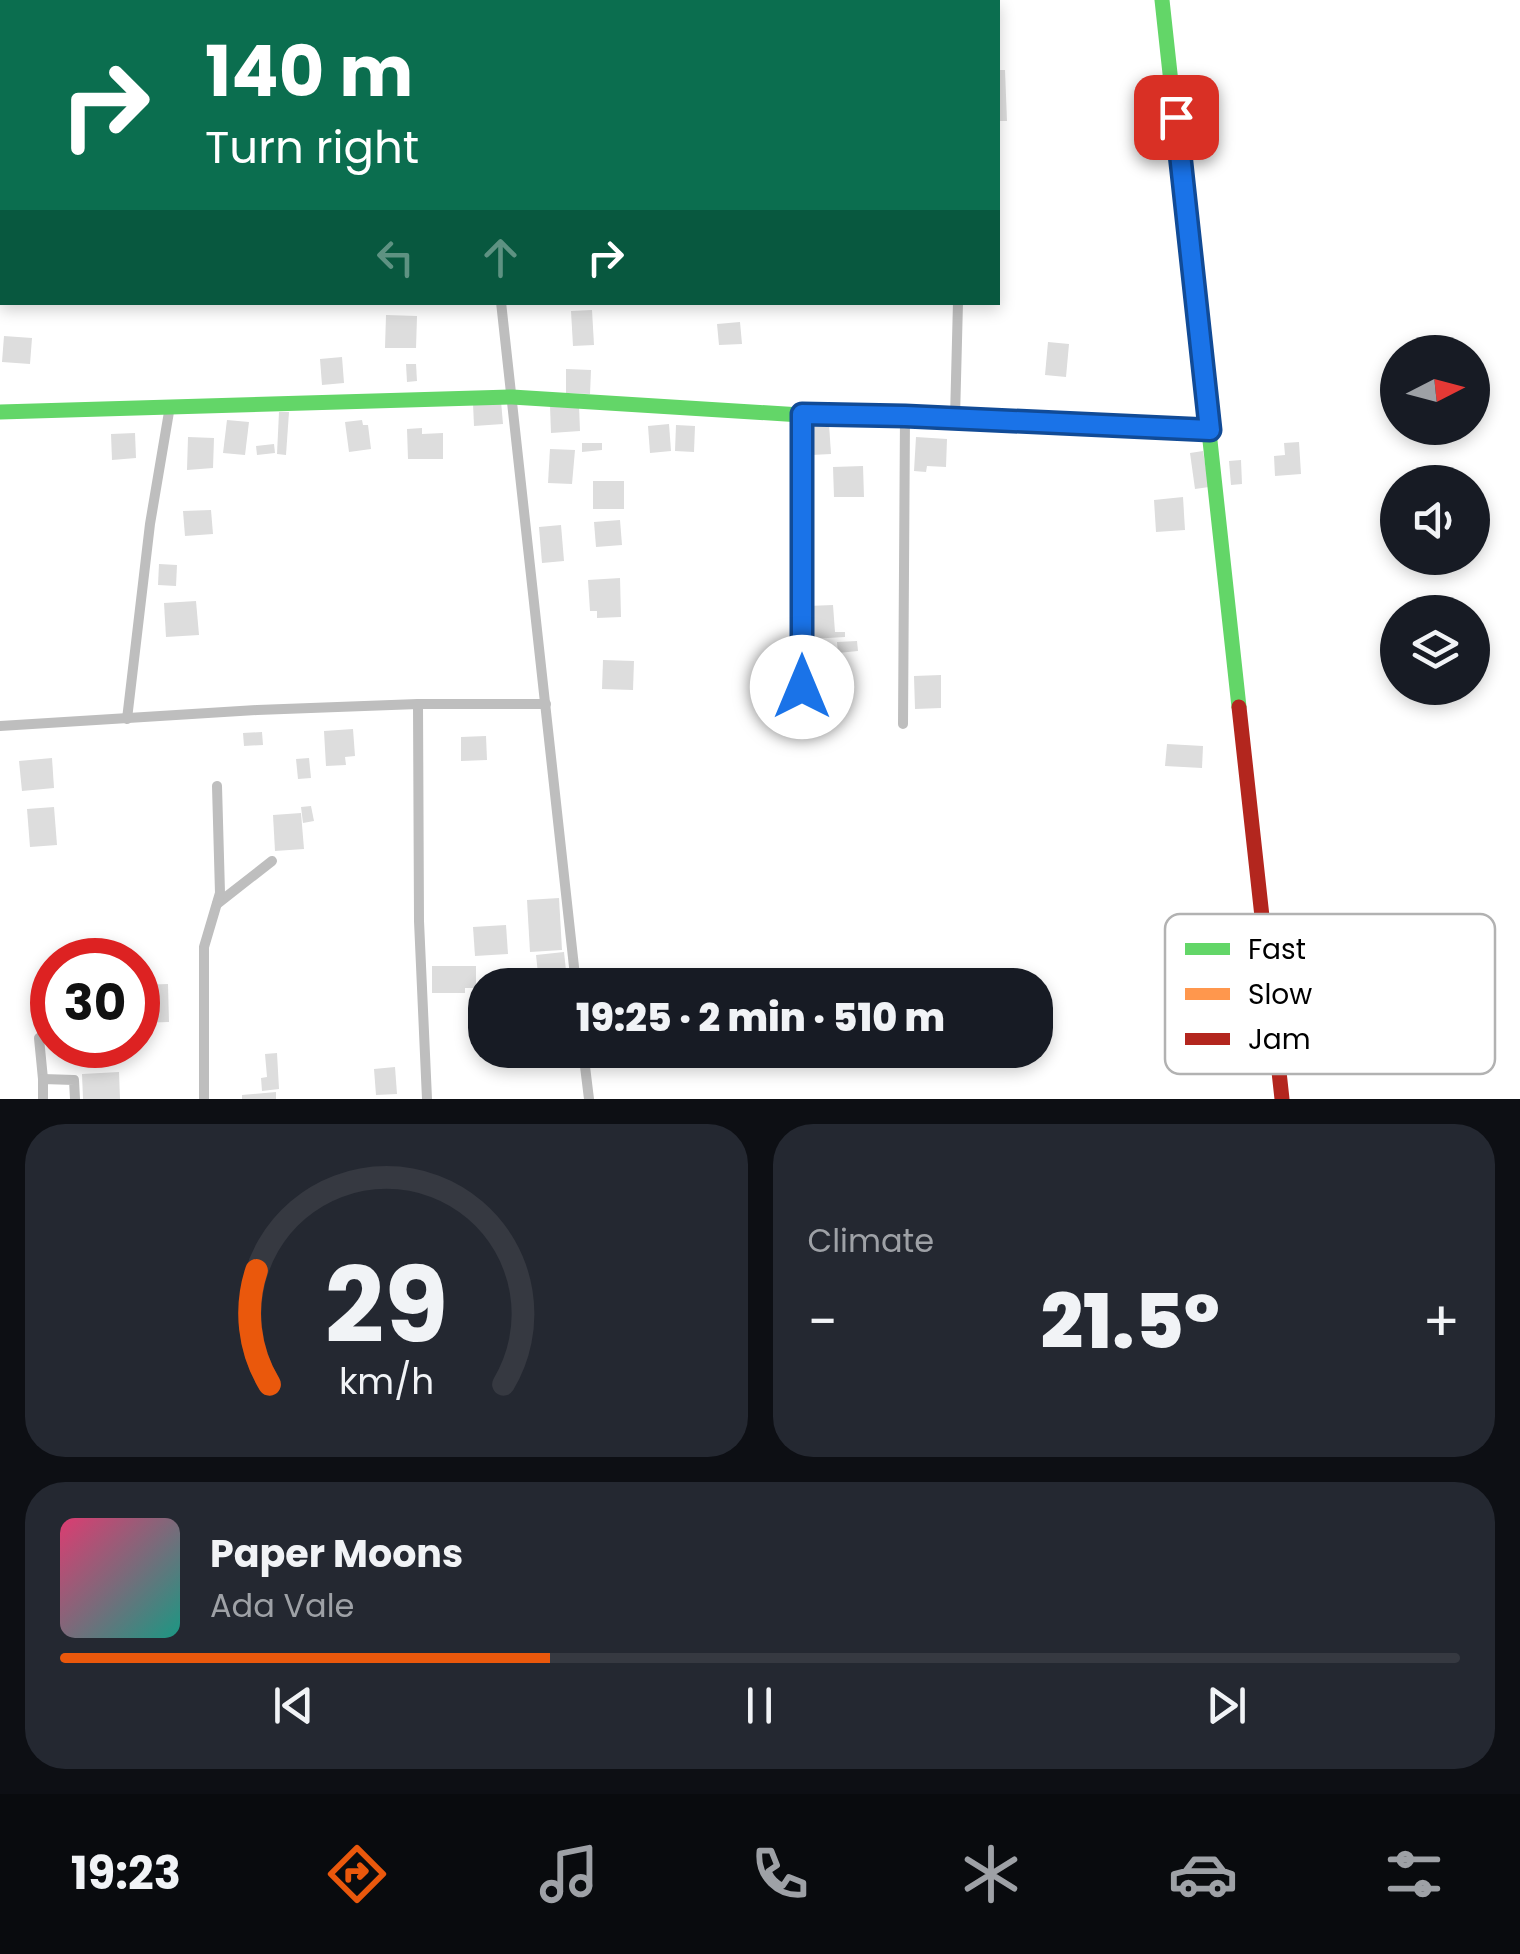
<!DOCTYPE html>
<meta charset="utf-8">
<style>
body{margin:0;font-family:Poppins,sans-serif;background:#242831;color:#f1f3f6;height:100vh;display:flex;flex-direction:column;font-size:38px;white-space:nowrap}
*{box-sizing:border-box;margin:0}
p{font-size:32px;color:#9ea1a6}
.icon{flex:none;width:55px;height:55px;fill:none;stroke:currentColor;stroke-width:2;stroke-linecap:round;stroke-linejoin:round}
.map{position:relative;height:1099px;overflow:hidden}
.drawer{display:flex;flex-direction:column;gap:25px;padding:25px;background:#0d0f14;flex:1}
.drawer>*{flex:none}
.guide{position:absolute;left:0px;top:0px;width:1000px;height:305px;box-shadow:0 5px 15px #0003;background:#0b6e4f;color:#fff;overflow:hidden}
.needle{width:65px;rotate:84deg}
.fabs{position:absolute;left:1380px;top:335px;display:grid;gap:20px}
.fabs a{display:grid;place-items:center;width:110px;height:110px;border-radius:50%;background:#171b24;box-shadow:0 5px 15px #0003;font-size:50px}
.speed{position:absolute;left:30px;top:938px;display:flex;gap:20px;font-size:50px;font-weight:700;text-align:center}
.speed>*{display:grid;place-content:center;width:130px;height:130px;border-radius:50%;background:#171b24;box-shadow:0 5px 15px #0003;line-height:1}
.speed .limit{border:15px solid #d22;background:#fff;color:#111}
.pin{position:absolute;display:grid;place-items:center;width:85px;height:85px;color:#fff;margin:-42px;border-radius:20px;box-shadow:0 5px 15px #0006}
.me{position:absolute;width:110px;margin:-55px;rotate:0deg;stroke-linejoin:round;filter:drop-shadow(0 0 8px #0008)}
.turn{display:flex;align-items:center;gap:35px;height:210px;padding:0 40px;font-size:45px}
.turn .icon{width:130px;height:130px;stroke-width:2.5}
.turn b{display:block;font-size:70px;line-height:85px}
.lanes{display:flex;align-items:center;height:95px;padding:0 40px;background:#0003;justify-content:center;gap:50px;direction:ltr}
.lanes .off{opacity:.35}
.big{font-size:75px;font-weight:800;line-height:1.1}
.drawer .widget{flex:1;display:flex;flex-direction:column;justify-content:center;gap:15px;min-width:0;padding:0 35px;border-radius:40px;background:#242831}
.drawer .dial{align-items:center;gap:0}
.dial svg{height:260px;overflow:visible;fill:none;stroke:#363941;stroke-width:7;stroke-linecap:round;text-anchor:middle}
.dial text{fill:#f1f3f6;stroke:none}
.song{display:flex;align-items:center;gap:30px}
.cover{width:120px;height:120px;border-radius:15px;background:linear-gradient(135deg,hsl(340 70% 55%),hsl(170 70% 35%))}
.played{height:10px;border-radius:5px;background:linear-gradient(90deg,#ea580c 35%,#363941 35%)}
.keys{display:flex;justify-content:space-around;direction:ltr}
.heat{display:flex;justify-content:space-between;align-items:center;font-size:55px;direction:ltr}
.drawer .tiles{flex:1;display:grid;gap:25px;grid-template-columns:1fr 1fr}
.widget:last-child{grid-column:span 2}
.trip{position:absolute;left:468px;top:968px;width:585px;height:100px;border-radius:40px;background:#171b24;box-shadow:0 5px 15px #0003;font-weight:800;line-height:100px;text-align:center}
.tab-bar{display:flex;height:160px;justify-content:space-around;align-items:center;background:#090b0e;color:#9ea1a6}
.tab-bar .icon{width:70px;height:70px}
.tab-bar .current{color:#ea580c}
.tab-bar b{font-size:45px;color:#f1f3f6}
.map>svg:first-child{display:block}
</style>
<div class="map">
<svg width="1520" height="1099" viewBox="0 0 1520 1099">
<rect width="100%" height="100%" fill="#fff"/>
<!-- building -->
<g fill="#ddd">
<polygon points="998,70 1005,70 1007,121 998,121"/>
<polygon points="592,310 594,345 573,346 571,311"/>
<polygon points="386,315 417,316 416,348 385,348"/>
<polygon points="740,322 742,344 719,345 717,324"/>
<polygon points="4,336 32,338 30,364 2,362"/>
<polygon points="1048,342 1069,344 1066,377 1045,375"/>
<polygon points="342,357 344,383 322,385 320,359"/>
<polygon points="406,364 416,364 417,381 407,382"/>
<polygon points="566,369 591,370 590,394 566,393"/>
<polygon points="501,401 503,424 474,426 473,403"/>
<polygon points="579,405 580,431 551,433 550,406"/>
<polygon points="279,412 289,412 286,455 277,454"/>
<polygon points="227,420 249,422 245,455 223,453"/>
<polygon points="362,420 363,425 368,425 371,449 349,452 345,422"/>
<polygon points="669,424 671,451 650,453 648,426"/>
<polygon points="829,424 831,454 811,455 809,425"/>
<polygon points="676,425 695,426 694,452 675,451"/>
<polygon points="422,428 422,434 443,433 443,459 408,459 407,429"/>
<polygon points="135,433 136,458 112,460 111,434"/>
<polygon points="188,437 214,438 213,468 187,470"/>
<polygon points="916,437 947,439 946,467 927,466 926,472 914,471"/>
<polygon points="1299,442 1301,474 1275,476 1274,456 1285,455 1284,443"/>
<polygon points="582,443 602,443 602,450 582,452"/>
<polygon points="274,444 275,453 257,455 256,446"/>
<polygon points="550,449 575,450 572,484 548,483"/>
<polygon points="1203,451 1209,487 1195,489 1190,453"/>
<polygon points="1241,460 1242,484 1231,485 1229,461"/>
<polygon points="863,466 864,497 834,497 833,467"/>
<rect x="593" y="481" width="31" height="28"/>
<polygon points="1183,497 1185,530 1156,532 1154,500"/>
<polygon points="211,510 213,534 185,536 183,511"/>
<polygon points="620,520 622,545 596,547 594,522"/>
<polygon points="561,525 564,561 542,563 539,527"/>
<polygon points="159,564 177,565 176,586 158,585"/>
<polygon points="620,578 621,617 597,618 597,611 590,611 588,580"/>
<polygon points="196,601 199,635 166,637 164,603"/>
<polygon points="833,605 835,632 845,632 845,637 811,639 808,606"/>
<polygon points="857,641 858,651 838,653 837,642"/>
<polygon points="840,653 842,678 811,681 809,656"/>
<polygon points="603,660 634,661 633,690 602,689"/>
<polygon points="941,675 941,708 915,709 914,676"/>
<polygon points="809,690 835,691 833,723 807,722"/>
<polygon points="353,729 355,756 345,757 346,765 326,766 324,731"/>
<polygon points="262,732 263,745 244,746 243,733"/>
<polygon points="486,736 487,760 461,761 461,737"/>
<polygon points="1167,744 1203,746 1202,768 1165,766"/>
<polygon points="52,758 54,788 22,791 19,761"/>
<polygon points="309,758 311,778 298,779 296,759"/>
<polygon points="311,806 314,821 303,823 301,807"/>
<polygon points="54,807 57,845 30,847 27,809"/>
<polygon points="301,813 304,849 275,851 273,815"/>
<polygon points="559,898 562,950 530,952 527,900"/>
<polygon points="506,925 508,954 475,956 473,927"/>
<polygon points="564,952 567,980 539,983 536,955"/>
<polygon points="432,966 476,966 476,988 465,988 465,993 432,993"/>
<polygon points="168,984 169,1022 138,1023 138,985"/>
<polygon points="277,1053 279,1089 262,1091 261,1078 267,1077 265,1054"/>
<polygon points="395,1067 397,1094 376,1095 374,1069"/>
<polygon points="119,1072 120,1099 83,1099 82,1074"/>
<polygon points="276,1092 276,1099 242,1099 242,1095"/>
</g>
<g fill="none" stroke-linecap="round" stroke-linejoin="round">
<!-- street -->
<g stroke="#bebebe" stroke-width="10">
<polyline points="468,0 468,2"/>
<polyline points="501,302 576,985"/>
<polyline points="801,415 802,687"/>
<polyline points="955,418 958,302"/>
<polyline points="418,704 419,921 427,1099"/>
<polyline points="127,719 150,524 170,406"/>
<polyline points="903,724 905,416"/>
<polyline points="0,726 257,710 418,704 546,704"/>
<polyline points="217,904 272,861"/>
<polyline points="39,1038 43,1079"/>
<polyline points="583,1050 589,1099"/>
<polyline points="43,1099 43,1079 74,1080 75,1099"/>
<polyline points="204,1099 204,947 220,893 217,786"/>
</g>
<!-- fast -->
<g stroke="#63d668" stroke-width="15">
<polyline points="1162,0 1239,707"/>
<polyline points="0,178 2,176"/>
<polyline points="0,412 512,397 801,415 898,416"/>
</g>
<!-- slow -->
<polyline stroke="#ff974d" stroke-width="15" points="898,416 1210,430"/>
<!-- jam -->
<g stroke="#b3261e" stroke-width="15">
<polyline points="160,2 162,0"/>
<polyline points="1239,707 1282,1099"/>
</g>
</g>
<g fill="none" stroke-linecap="round" stroke-linejoin="round">
<defs>
<polyline id="route" points="802,687 802,414 905,416 1210,430 1176,117"/>
</defs>
<!-- route casing -->
<use href="#route" stroke="#114b97" stroke-width="25"/>
<!-- route -->
<use href="#route" stroke="#1a73e8" stroke-width="18"/>
</g>
<!-- legend -->
<rect x="1165" y="914" width="330" height="160" rx="15" fill="#fff" stroke="#b2b2b2" stroke-width="2.5"/>
<rect x="1185" y="943" width="45" height="12" fill="#63d668"/>
<rect x="1185" y="988" width="45" height="12" fill="#ff974d"/>
<rect x="1185" y="1033" width="45" height="12" fill="#b3261e"/>
<g font-size="28" fill="#000">
<text x="1248" y="959">Fast</text>
<text x="1248" y="1004">Slow</text>
<text x="1248" y="1049">Jam</text>
</g>
</svg>
<div class="fabs">
<a><svg class="needle" viewBox="-14 -14 28 28"><path d="M0-13l5 13h-10z" fill="#e53935"/><path d="M0 13l5-13h-10z" fill="#9ea1a6"/></svg></a>
<a><svg class="icon" aria-label="sound" viewBox="0 0 24 24"><path d="M4 9h4l5-4v14l-5-4H4zM17 9q2 3 0 6"/></svg></a>
<a><svg class="icon" aria-label="layers" viewBox="0 0 24 24"><path d="M12 4l9 5-9 5-9-5zM3 14l9 5 9-5"/></svg></a>
</div>
<div class="speed"><div class="limit">30</div></div>
<div class="pin" style="left:1176px;top:117px;background:#d93025"><svg class="icon" aria-label="arrive" viewBox="0 0 24 24"><path d="M6 21V4h12l-3 4 3 4H6"/></svg></div>
<svg class="me" style="left:802px;top:687px" viewBox="-20 -20 40 40"><circle r="19" fill="#fff"/><path d="M0-13L10 11 0 6-10 11z" fill="#1a73e8"/></svg>
<div class="trip">19:25 · 2 min · 510 m</div>
<div class="guide">
<div class="turn"><svg class="icon" aria-label="right" viewBox="0 0 24 24"><path d="M7 20v-9h11M14 6l5 5-5 5"/></svg><div><b>140 m</b>Turn right</div></div>
<div class="lanes"><svg class="icon off" aria-label="left" viewBox="0 0 24 24"><path d="M17 20v-9H6M10 6l-5 5 5 5"/></svg><svg class="icon off" aria-label="ahead" viewBox="0 0 24 24"><path d="M12 20V5M6 11l6-6 6 6"/></svg><svg class="icon" aria-label="right" viewBox="0 0 24 24"><path d="M7 20v-9h11M14 6l5 5-5 5"/></svg></div>
</div>
</div>
<section class="drawer">
<div class="tiles">
<div class="widget dial"><svg viewBox="0 0 100 80">
<path d="M14 69A42 42 0 1 1 86 69"/>
<path d="M14 69A42 42 0 0 1 10 34" stroke="#ea580c"/>
<text x="50" y="56" font-size="32" font-weight="700">29</text>
<text x="50" y="72" font-size="11">km/h</text>
</svg></div>
<div class="widget"><p>Climate</p>
<div class="heat"><a>−</a><b class="big">21.5°</b><a>+</a></div>
</div>
<div class="widget">
<div class="song"><i class="cover"></i><div><b>Paper Moons</b><p>Ada Vale</p></div></div>
<div class="played"></div>
<div class="keys"><svg class="icon" aria-label="previous" viewBox="0 0 24 24"><path d="M18 5L8 12l10 7zM5 5v14"/></svg><svg class="icon" aria-label="pause" viewBox="0 0 24 24"><path d="M8 5v14M16 5v14"/></svg><svg class="icon" aria-label="next" viewBox="0 0 24 24"><path d="M6 5l10 7-10 7zM19 5v14"/></svg></div>
</div>
</div>
</section>
<nav class="tab-bar">
<b>19:23</b>
<svg class="icon current" aria-label="directions" viewBox="0 0 24 24"><path d="M12 3l9 9-9 9-9-9zM9 14v-3h6M13 9l2 2-2 2"/></svg>
<svg class="icon" aria-label="music" viewBox="0 0 24 24"><path d="M9 18V5l10-2v13"/><circle cx="6" cy="18" r="3"/><circle cx="16" cy="16" r="3"/></svg>
<svg class="icon" aria-label="phone" viewBox="0 0 24 24"><path d="M5 4h4l2 5-3 2q2 4 5 5l2-3 5 2v4C11 20 4 13 5 4z"/></svg>
<svg class="icon" aria-label="climate" viewBox="0 0 24 24"><path d="M12 3v18M4 7l16 10M4 17L20 7"/></svg>
<svg class="icon" aria-label="car" viewBox="0 0 24 24"><path d="M5 17H2v-5l4-1 3-4h7l3 4 3 1v5h-3M9 17h6M6 11h13"/><circle cx="7" cy="17" r="2"/><circle cx="17" cy="17" r="2"/></svg>
<svg class="icon" aria-label="filters" viewBox="0 0 24 24"><path d="M4 7h16M4 17h16"/><circle cx="9" cy="7" r="2"/><circle cx="15" cy="17" r="2"/></svg>
</nav>
